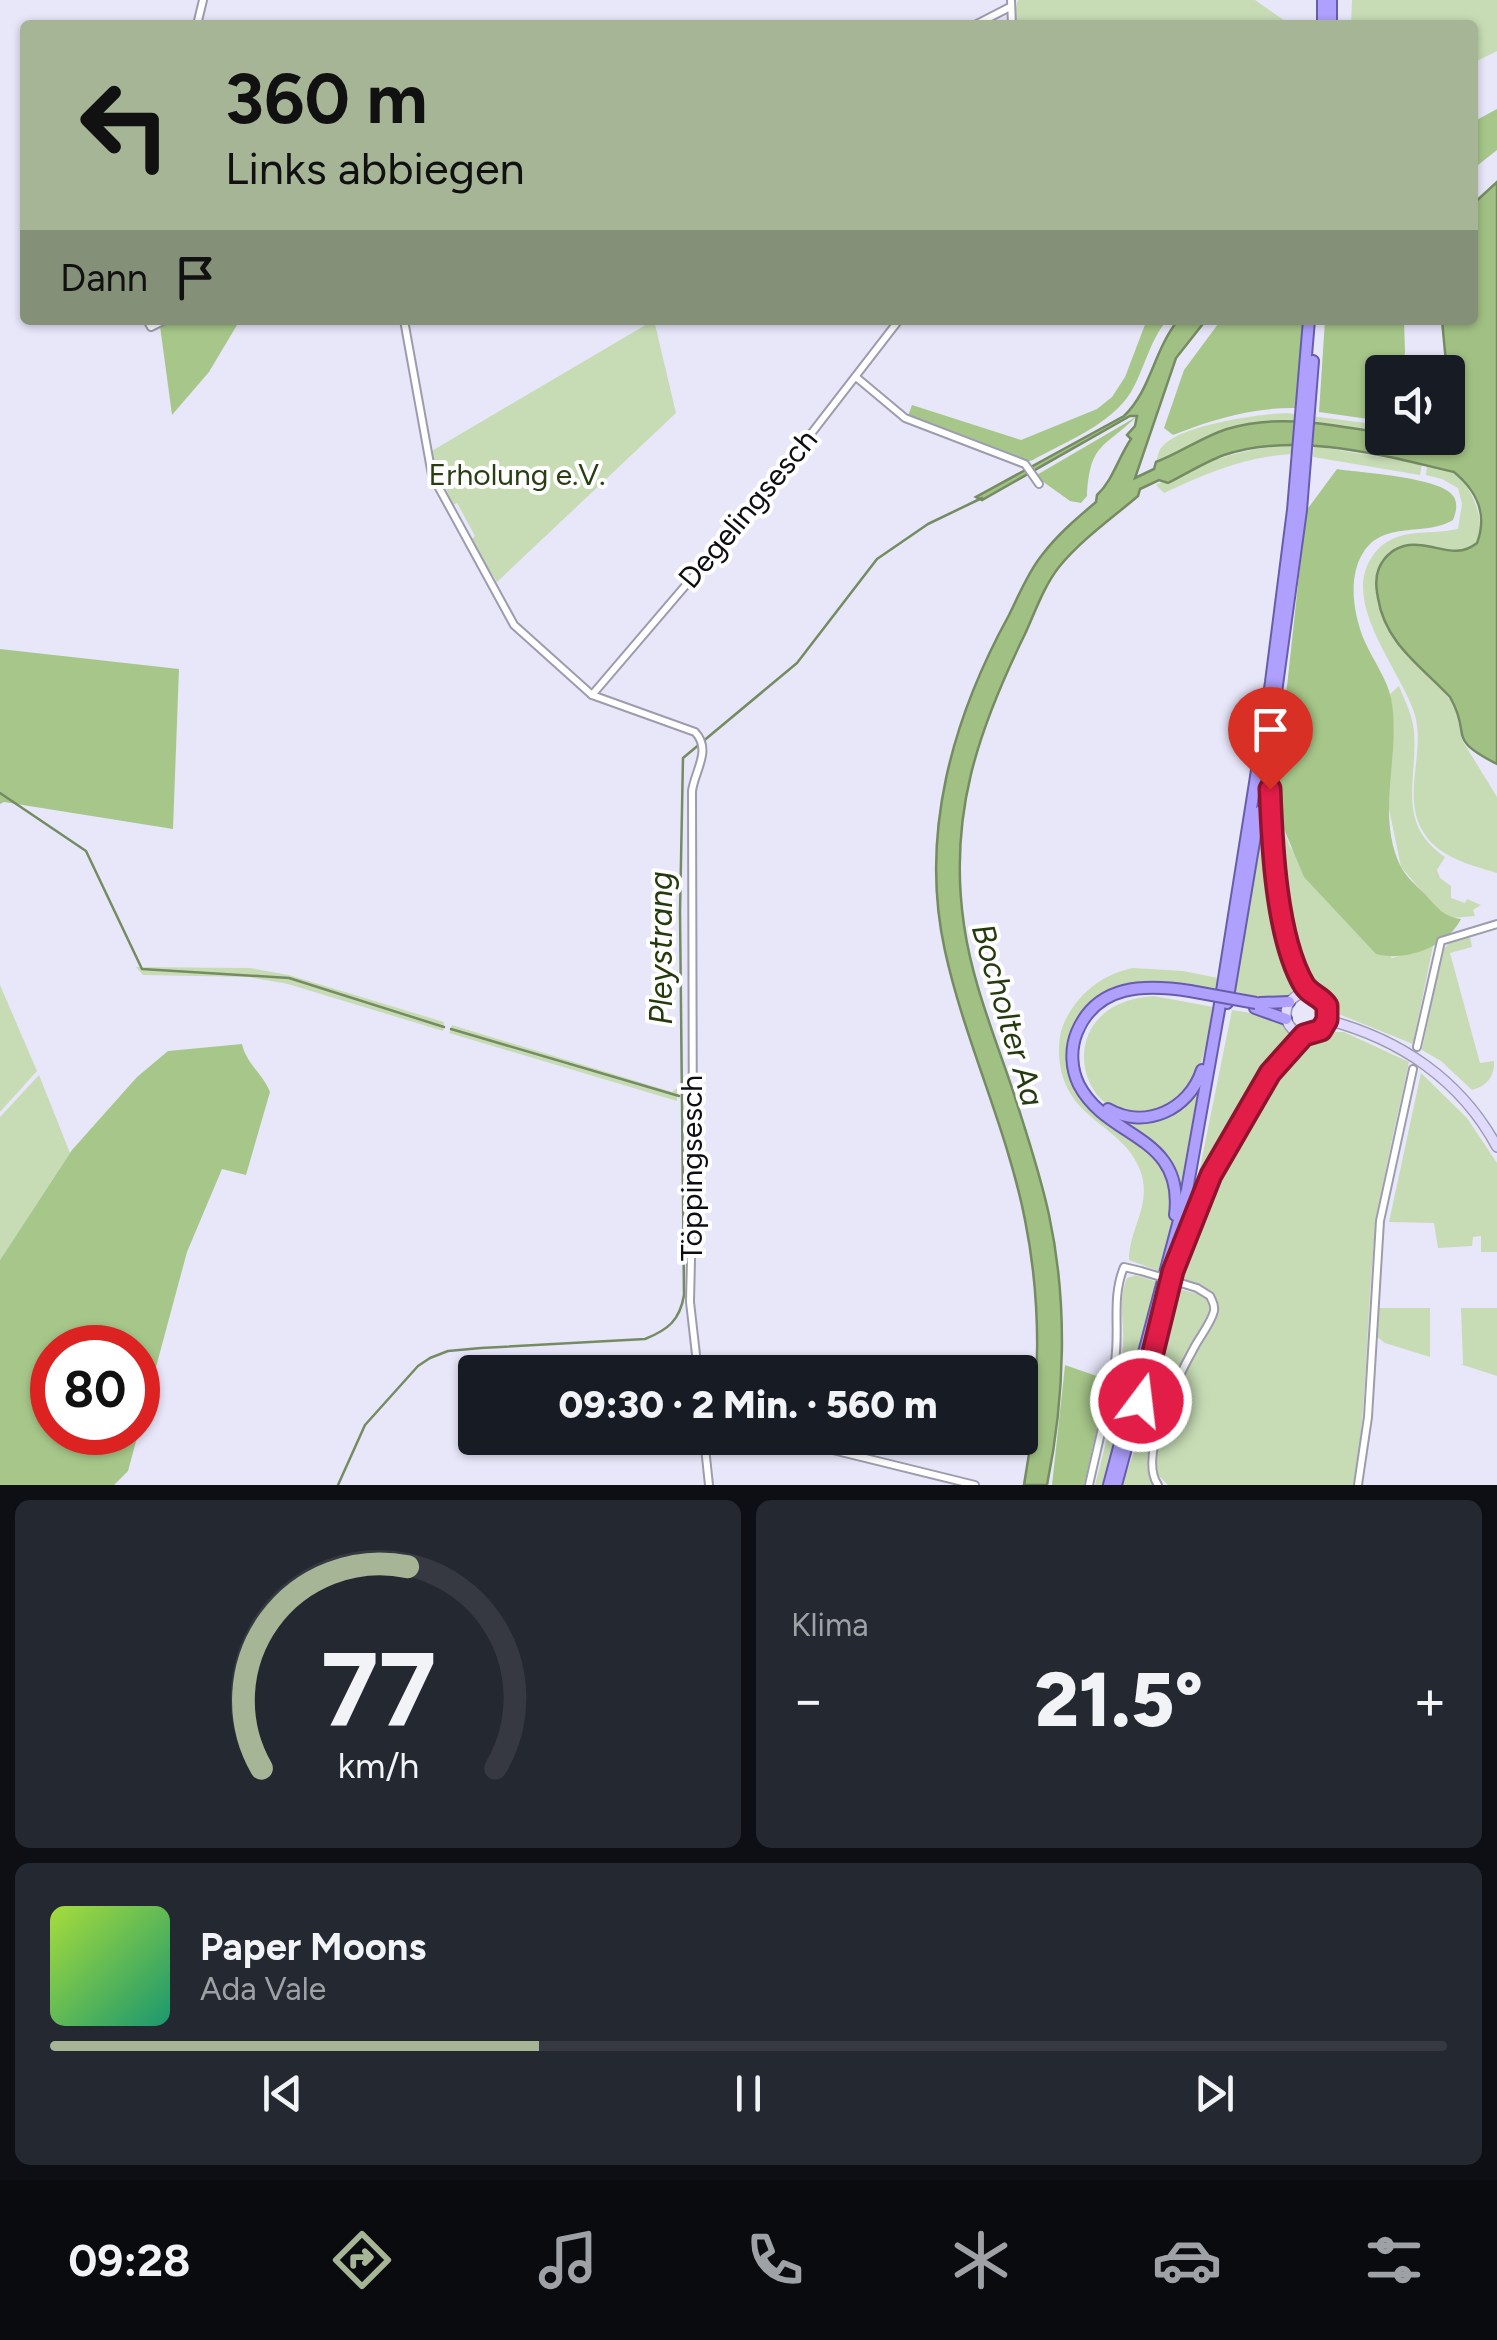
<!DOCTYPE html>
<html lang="de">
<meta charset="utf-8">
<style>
body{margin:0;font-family:Figtree,sans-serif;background:#242831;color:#f1f3f6;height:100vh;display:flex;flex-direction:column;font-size:38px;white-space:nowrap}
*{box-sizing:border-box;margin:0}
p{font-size:32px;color:#9ea1a6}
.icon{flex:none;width:55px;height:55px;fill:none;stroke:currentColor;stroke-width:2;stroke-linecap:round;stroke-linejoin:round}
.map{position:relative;height:1485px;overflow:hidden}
.drawer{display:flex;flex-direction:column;gap:15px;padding:15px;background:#0d0f14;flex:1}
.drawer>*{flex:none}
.banner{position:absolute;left:20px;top:20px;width:1458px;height:305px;border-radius:10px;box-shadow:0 2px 8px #0004;background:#a5b596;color:#111;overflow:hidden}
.tools{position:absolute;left:1365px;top:355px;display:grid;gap:20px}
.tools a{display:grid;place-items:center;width:100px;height:100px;border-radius:10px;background:#171b24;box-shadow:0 2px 8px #0004;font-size:50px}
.speed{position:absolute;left:30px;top:1325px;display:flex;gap:20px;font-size:50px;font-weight:700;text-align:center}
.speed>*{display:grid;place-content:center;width:130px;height:130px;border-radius:50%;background:#171b24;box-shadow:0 2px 8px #0004;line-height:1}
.speed .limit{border:15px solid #d22;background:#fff;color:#111}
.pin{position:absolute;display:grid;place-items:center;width:85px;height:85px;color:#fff;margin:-102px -42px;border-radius:50% 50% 50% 0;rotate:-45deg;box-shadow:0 0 10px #0007}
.pin .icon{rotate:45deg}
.me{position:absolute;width:110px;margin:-55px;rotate:15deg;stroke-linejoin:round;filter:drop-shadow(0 0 8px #0008)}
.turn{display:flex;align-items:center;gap:35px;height:210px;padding:0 40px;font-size:45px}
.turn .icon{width:130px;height:130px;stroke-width:2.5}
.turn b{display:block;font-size:70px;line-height:85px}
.then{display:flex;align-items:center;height:95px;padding:0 40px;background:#0003;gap:20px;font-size:38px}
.big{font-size:75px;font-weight:800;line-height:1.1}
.drawer .card{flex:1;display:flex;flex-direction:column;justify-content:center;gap:15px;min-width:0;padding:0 35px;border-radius:15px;background:#242831}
.drawer .dial{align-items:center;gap:0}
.dial svg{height:260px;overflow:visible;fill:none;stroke:#363941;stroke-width:7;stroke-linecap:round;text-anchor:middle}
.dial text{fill:#f1f3f6;stroke:none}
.song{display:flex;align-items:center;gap:30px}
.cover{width:120px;height:120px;border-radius:15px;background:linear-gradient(135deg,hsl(80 70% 55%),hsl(160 70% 35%))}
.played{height:10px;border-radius:5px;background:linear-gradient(90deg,#a5b596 35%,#363941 35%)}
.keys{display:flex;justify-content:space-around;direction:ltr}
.heat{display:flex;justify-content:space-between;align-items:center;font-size:55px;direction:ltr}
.drawer .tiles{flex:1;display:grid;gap:15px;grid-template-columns:1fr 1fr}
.card:last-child{grid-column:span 2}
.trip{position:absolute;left:458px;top:1355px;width:580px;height:100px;border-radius:10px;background:#171b24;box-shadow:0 2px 8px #0004;font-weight:800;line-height:100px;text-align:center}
.tab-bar{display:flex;height:160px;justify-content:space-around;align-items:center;background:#090b0e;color:#9ea1a6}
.tab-bar .icon{width:70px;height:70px}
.tab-bar .active{color:#a5b596}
.tab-bar b{font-size:45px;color:#f1f3f6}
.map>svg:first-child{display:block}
</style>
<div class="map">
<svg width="1497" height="1485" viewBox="0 0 1497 1485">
<rect width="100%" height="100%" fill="#e8e7fa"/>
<!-- green -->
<g fill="#c7dcb5">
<polygon points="1018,0 1255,0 1291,25 1015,25 1013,19"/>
<polygon points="1352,0 1497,0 1497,51 1473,63 1472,25 1351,25"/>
<polygon points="654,320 676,413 497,582 471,540 475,536 457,503 453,505 430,452"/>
<path d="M 1287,413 L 1382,425 L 1382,434 C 1332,425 1277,413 1227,429 C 1202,437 1180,453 1156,462 C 1158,457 1158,451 1162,447 C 1179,425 1260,414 1287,413 Z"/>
<path d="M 1293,445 L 1292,454 C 1244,457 1207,473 1164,493 L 1156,485 C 1199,463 1244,447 1293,445 Z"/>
<polygon points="1314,446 1422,464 1420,475 1313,457"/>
<path d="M 1427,465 C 1437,468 1450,469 1457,475 C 1476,491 1497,547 1458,552 C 1447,553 1430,547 1419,545 L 1435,681 L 1455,706 L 1462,740 L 1497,797 L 1497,873 C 1468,864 1436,857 1421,828 C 1403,793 1425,753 1415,715 C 1402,672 1343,606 1370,560 C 1390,525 1426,536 1458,529 L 1462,504 L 1458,488 L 1442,479 L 1426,475 Z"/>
<path d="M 1399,686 C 1405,701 1413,716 1414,732 C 1418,780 1395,823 1445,857 L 1437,870 L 1440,878 L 1451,886 L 1451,898 L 1465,903 L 1467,899 L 1481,905 L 1473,910 L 1475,916 L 1452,918 L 1439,911 L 1401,867 L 1387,799 L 1394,727 L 1390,694 Z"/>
<path d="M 1267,794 C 1269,859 1278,920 1296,983 L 1289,996 L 1268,1000 L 1234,991 Z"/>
<path d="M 1279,817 L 1290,847 L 1392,958 L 1433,946 L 1413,1044 L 1336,1013 C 1329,997 1313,993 1306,978 C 1286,929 1282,870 1279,817 Z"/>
<path d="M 1470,937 L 1472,947 L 1450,953 L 1480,1063 L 1494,1061 C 1495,1076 1487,1086 1472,1090 L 1441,1061 L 1422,1050 L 1442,951 L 1449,943 Z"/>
<polygon points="136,967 250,968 289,975 444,1022 443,1031 288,984 249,977 143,975"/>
<path d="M 1133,968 L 1183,971 L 1218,978 L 1217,989 L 1142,982 L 1125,984 L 1099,995 L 1080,1015 L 1070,1039 L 1078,1089 C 1113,1118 1174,1151 1174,1203 C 1174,1226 1165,1250 1161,1272 L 1129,1260 C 1129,1228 1153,1204 1140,1170 C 1123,1123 1062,1121 1059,1054 C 1059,1039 1060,1029 1067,1017 C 1081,991 1104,974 1133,968 Z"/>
<polygon points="0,985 37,1071 0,1112"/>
<path d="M 1154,996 L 1213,1007 C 1208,1031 1205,1059 1194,1081 C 1187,1094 1178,1099 1166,1106 C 1082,1149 1039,1003 1154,996 Z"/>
<path d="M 1232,1010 L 1276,1017 L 1294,1037 C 1255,1088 1219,1140 1196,1202 L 1193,1202 Z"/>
<polygon points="452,1025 672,1092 677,1088 677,1101 449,1033"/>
<path d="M 1330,1032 L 1344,1032 L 1409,1062 C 1396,1125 1379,1189 1373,1253 C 1366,1331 1367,1408 1354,1485 L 1168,1485 L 1158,1475 L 1155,1464 L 1162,1431 L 1188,1368 L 1219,1308 L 1212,1291 L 1182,1278 L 1212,1187 L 1257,1105 L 1299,1048 Z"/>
<polygon points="1421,1073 1467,1118 1497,1163 1497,1252 1481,1252 1481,1236 1473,1237 1472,1246 1438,1248 1434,1223 1389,1222"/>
<polygon points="39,1075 70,1153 0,1260 0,1117"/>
<path d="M 1203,1077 L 1181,1200 C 1177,1158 1150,1144 1121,1119 L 1163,1117 Z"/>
<path d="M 1136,1275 L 1157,1282 L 1105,1485 L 1095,1485 C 1107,1440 1118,1393 1123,1347 C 1125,1323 1117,1301 1127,1278 Z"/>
<path d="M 1179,1289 L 1202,1295 L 1210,1302 C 1210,1322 1194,1342 1185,1360 C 1169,1388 1133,1457 1154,1485 L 1121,1485 L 1140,1438 Z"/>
<polygon points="1378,1308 1430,1308 1430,1357 1385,1343 1376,1336"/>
<polygon points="1461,1308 1497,1308 1497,1376 1460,1364 1463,1364"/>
</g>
<!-- forest -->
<g fill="#a7c78a" fill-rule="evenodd">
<polygon points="1497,109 1497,150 1473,169 1473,122"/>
<polygon points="168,320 240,320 209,372 172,415 160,326"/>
<path d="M 1144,320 L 1167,320 C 1149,342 1145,368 1131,392 C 1112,424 1065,442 1033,460 L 1026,462 L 908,416 L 912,405 L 1021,440 L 1097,409 L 1112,397 L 1125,377 L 1146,322 Z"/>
<path d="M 1221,320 L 1303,320 L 1298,408 C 1254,407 1213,419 1173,435 L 1164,428 L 1184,370 Z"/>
<polygon points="1325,320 1404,320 1405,352 1402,372 1382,372 1382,421 1319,412"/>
<path d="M 1136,417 C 1103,449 1090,443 1087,496 L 1081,503 L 1070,501 L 1035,476 Z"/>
<path d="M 1337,469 C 1361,473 1443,477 1454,497 C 1458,505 1456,512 1453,520 C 1425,537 1383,520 1363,553 C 1347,578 1354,617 1365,642 C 1373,660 1387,679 1391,698 C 1402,753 1375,811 1400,865 C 1405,876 1417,886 1425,894 C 1436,907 1444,917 1461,919 C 1447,947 1405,962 1376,954 L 1304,877 L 1279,817 L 1279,760 L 1306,511 Z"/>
<polygon points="0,649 179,669 173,829 4,802 0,804"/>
<path d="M 242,1044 C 246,1063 263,1074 270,1092 L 246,1175 L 222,1169 L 187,1252 L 128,1471 L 114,1485 L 0,1485 L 0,1260 L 72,1150 L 137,1077 L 168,1051 ZM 52,1348 L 138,1348 L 138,1432 L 52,1432 Z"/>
<polygon points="1065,1365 1108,1380 1084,1485 1052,1485"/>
</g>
<!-- water -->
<path fill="#a1c184" stroke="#758b62" stroke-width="2.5" d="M 1497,182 L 1497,764 C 1444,737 1473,737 1450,697 C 1421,666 1385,643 1378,598 C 1376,587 1375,578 1379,568 C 1385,555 1396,547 1409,545 C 1434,542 1455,561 1477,543 C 1488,514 1476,490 1454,472 C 1381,455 1297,431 1224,455 C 1205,462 1186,474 1168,483 L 1159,480 L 1140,489 L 1138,496 C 1111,519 1081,540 1059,567 C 1044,586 1035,612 1025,634 C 978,730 948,816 964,925 C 972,982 995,1037 1013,1091 C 1026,1132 1040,1173 1049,1215 C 1068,1303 1065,1397 1047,1485 L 1024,1485 C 1040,1397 1043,1309 1025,1220 C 1007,1128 965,1042 945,951 C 919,834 953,717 1009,615 C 1019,595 1028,572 1042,555 C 1057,535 1077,518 1096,502 L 1097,495 C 1113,480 1118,458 1131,439 L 1127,435 L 1135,426 L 1137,416 L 1130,416 L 982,500 L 976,497 L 1124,416 C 1151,390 1153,352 1178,320 L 1206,320 L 1176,358 L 1135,478 L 1154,469 L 1156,462 C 1180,453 1202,437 1227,429 C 1278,413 1332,425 1382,433 L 1382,438 L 1448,438 L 1449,394 L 1442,320 L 1472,320 L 1473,204 Z"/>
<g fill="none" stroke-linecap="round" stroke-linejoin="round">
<!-- stream -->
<g stroke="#758b62" stroke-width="2.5">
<polyline points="0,793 86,851 142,969 289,978 444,1027"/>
<polyline points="451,1029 679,1096"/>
<path d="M 338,1485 L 365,1425 L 418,1366 L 430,1358 L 448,1351 L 481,1348 L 645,1339 C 668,1330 680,1320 684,1295 L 680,912 L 683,758 L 797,663 L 877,559 L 928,524 L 982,498"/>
</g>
<defs>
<g id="minor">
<polyline points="1011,0 1012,25"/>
<polyline points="197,25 203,0"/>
<polyline points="975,25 1010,7"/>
<polyline points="147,320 151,327 165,320"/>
<path d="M 404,320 L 432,475 L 514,625 L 592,695 L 695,732 C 712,750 695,770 692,791 L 693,1175 L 690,1302 L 698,1372"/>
<polyline points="856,377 905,418 1025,464 1039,484"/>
<polyline points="592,695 773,483 899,320"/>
<polyline points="1417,1047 1441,941 1497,924"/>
<polyline points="704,1438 709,1485"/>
<polyline points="784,1438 975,1485"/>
<path d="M 1089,1485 C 1098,1444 1109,1403 1115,1361 C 1120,1329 1111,1298 1124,1267 L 1141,1271"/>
<path d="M 1158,1485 C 1137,1456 1179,1375 1195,1346 C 1201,1335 1211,1323 1214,1311 C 1215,1304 1213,1303 1210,1296 L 1197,1288"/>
<polyline points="1358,1485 1368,1417 1380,1221 1413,1069"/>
</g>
<g id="secondary">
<circle cx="1307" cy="1014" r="21"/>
<path d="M 1327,1020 C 1400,1039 1461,1080 1497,1147"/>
</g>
<g id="trunk">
<polyline points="1323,25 1323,0"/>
<polyline points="1331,25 1331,0"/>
<path d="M 1275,731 C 1270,792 1268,947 1311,993"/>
<polyline points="1270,736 1301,510 1313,361"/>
<polyline points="1227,1003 1259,812"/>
<polyline points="1260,1003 1289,1002"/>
<polyline points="1255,1008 1286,1019"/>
<path d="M 1108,1109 C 1145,1130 1189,1110 1202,1070"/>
<path d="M 1175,1215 C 1185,1134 1108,1140 1079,1085 C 1071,1069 1070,1049 1077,1032 C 1097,984 1145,984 1190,991"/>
<path d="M 1173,1271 C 1204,1192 1238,1092 1304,1035"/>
<polyline points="1109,1485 1187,1190 1219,1010 1271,682 1293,510 1309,320"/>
<polyline points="1116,1485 1164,1308"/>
</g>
</defs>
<!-- minor casing -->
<use href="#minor" stroke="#9d9cae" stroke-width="10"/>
<!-- secondary casing -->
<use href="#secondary" stroke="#9d9cae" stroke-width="12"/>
<!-- trunk casing -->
<use href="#trunk" stroke="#685daa" stroke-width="14"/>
<!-- minor -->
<use href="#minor" stroke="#fff" stroke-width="6"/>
<!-- secondary -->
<use href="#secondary" stroke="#e0dbfe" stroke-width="9"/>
<!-- trunk -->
<use href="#trunk" stroke="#aea0fc" stroke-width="10"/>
<defs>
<polyline id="minor-bridge" points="1141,1271 1197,1288"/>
<polyline id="trunk-bridge" points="1190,991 1256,1003"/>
</defs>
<!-- minor-bridge casing -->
<use href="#minor-bridge" stroke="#9d9cae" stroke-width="10" stroke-linecap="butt"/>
<!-- trunk-bridge casing -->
<use href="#trunk-bridge" stroke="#685daa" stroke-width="14" stroke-linecap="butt"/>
<!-- minor-bridge -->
<use href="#minor-bridge" stroke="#fff" stroke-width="6"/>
<!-- trunk-bridge -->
<use href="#trunk-bridge" stroke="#aea0fc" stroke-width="10"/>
</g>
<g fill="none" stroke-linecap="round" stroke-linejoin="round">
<defs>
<path id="route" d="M 1141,1401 L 1173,1271 L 1211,1175 L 1270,1073 L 1304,1035 L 1321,1030 L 1327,1020 L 1327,1006 C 1321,996 1310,995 1304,985 C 1276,937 1272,844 1270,789"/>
</defs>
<!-- route casing -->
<use href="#route" stroke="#92132f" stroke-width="25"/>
<!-- route -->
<use href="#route" stroke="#e11d48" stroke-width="18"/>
</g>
<g text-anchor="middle" stroke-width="8" stroke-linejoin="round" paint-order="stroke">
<!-- park labels -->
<g font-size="30" fill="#2a3e13" stroke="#fff">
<text x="517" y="485">Erholung e.V.</text>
</g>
<!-- street labels -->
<g font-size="30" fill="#0d0d13" stroke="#fff">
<text transform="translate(748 509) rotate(-50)" y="10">Degelingsesch</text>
<text transform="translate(692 1168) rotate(-90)" y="10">Töppingsesch</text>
</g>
<!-- water labels -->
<g font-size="32" font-style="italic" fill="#263a0f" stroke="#fff">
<text transform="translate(661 948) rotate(-90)" y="11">Pleystrang</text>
<text transform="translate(1008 1015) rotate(74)" y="11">Bocholter Aa</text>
</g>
</g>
</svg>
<div class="tools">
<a><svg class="icon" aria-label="sound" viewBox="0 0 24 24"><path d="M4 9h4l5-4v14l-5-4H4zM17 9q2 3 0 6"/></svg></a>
</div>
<div class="speed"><div class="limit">80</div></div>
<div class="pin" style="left:1270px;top:789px;background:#d93025"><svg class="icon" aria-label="arrive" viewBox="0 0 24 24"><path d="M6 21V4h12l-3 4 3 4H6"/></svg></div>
<svg class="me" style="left:1141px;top:1401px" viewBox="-20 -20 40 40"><circle r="17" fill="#e11d48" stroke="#fff" stroke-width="3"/><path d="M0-11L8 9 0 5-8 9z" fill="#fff"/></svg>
<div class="trip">09:30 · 2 Min. · 560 m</div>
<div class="banner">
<div class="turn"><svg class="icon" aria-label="left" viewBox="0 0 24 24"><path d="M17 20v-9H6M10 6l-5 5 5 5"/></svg><div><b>360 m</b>Links abbiegen</div></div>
<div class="then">Dann<svg class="icon" aria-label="arrive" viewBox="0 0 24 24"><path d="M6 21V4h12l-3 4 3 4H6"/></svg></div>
</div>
</div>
<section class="drawer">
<div class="tiles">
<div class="card dial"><svg viewBox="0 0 100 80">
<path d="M14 69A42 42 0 1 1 86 69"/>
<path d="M14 69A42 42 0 0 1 59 7" stroke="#a5b596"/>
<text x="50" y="56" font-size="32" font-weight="700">77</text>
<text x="50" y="72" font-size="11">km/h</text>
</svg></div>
<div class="card"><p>Klima</p>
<div class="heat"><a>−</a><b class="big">21.5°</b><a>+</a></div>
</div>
<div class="card">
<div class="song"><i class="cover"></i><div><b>Paper Moons</b><p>Ada Vale</p></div></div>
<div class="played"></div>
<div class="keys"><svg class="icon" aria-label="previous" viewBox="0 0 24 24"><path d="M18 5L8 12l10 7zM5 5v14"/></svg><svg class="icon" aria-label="pause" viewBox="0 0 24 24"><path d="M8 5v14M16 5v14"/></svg><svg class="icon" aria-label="next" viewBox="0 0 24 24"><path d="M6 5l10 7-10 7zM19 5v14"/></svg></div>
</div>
</div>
</section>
<nav class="tab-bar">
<b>09:28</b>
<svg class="icon active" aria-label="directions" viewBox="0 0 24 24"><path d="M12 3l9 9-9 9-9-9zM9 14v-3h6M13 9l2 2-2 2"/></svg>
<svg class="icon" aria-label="music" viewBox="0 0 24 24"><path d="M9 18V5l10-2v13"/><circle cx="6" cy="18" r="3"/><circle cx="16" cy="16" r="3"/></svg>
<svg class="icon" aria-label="phone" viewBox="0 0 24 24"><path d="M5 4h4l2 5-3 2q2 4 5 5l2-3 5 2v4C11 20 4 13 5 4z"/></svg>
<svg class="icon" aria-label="climate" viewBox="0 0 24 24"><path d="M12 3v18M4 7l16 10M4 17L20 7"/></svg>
<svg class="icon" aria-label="car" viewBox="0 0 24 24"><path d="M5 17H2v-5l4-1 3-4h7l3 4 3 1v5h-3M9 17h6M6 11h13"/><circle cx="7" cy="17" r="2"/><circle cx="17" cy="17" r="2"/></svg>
<svg class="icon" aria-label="filters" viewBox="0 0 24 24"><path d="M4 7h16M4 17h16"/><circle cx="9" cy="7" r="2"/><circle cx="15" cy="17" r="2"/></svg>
</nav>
